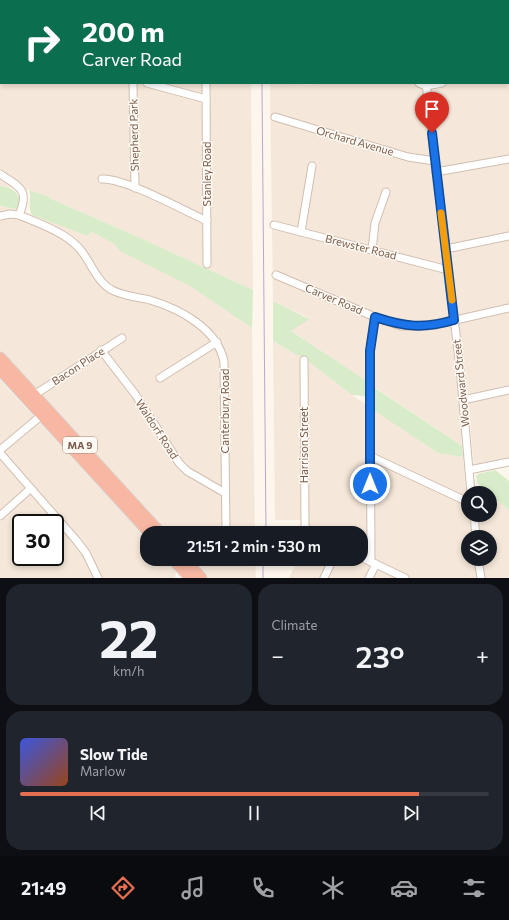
<!DOCTYPE html>
<meta charset="utf-8">
<style>
body{margin:0;font-family:Commissioner,sans-serif;background:#20242c;color:#f1f3f6;height:100vh;display:flex;flex-direction:column;font-size:15px;white-space:nowrap}
*{box-sizing:border-box;margin:0}
p{font-size:13px;color:#9ea1a6}
.icon{flex:none;width:22px;height:22px;fill:none;stroke:currentColor;stroke-width:2;stroke-linecap:round;stroke-linejoin:round}
.map{position:relative;height:578px;overflow:hidden}
.panel{display:flex;flex-direction:column;gap:6px;padding:6px;background:#0d0f14;flex:1}
.panel>*{flex:none}
.banner{position:absolute;left:0px;top:0px;width:509px;height:84px;box-shadow:0 2px 6px #0003;background:#0b6e4f;color:#fff;overflow:hidden}
.controls{position:absolute;left:461px;top:486px;display:grid;gap:8px}
.controls a{display:grid;place-items:center;width:36px;height:36px;border-radius:50%;background:#171b24;box-shadow:0 2px 6px #0003;font-size:20px}
.speed{position:absolute;left:12px;top:514px;display:flex;gap:8px;font-size:20px;font-weight:700;text-align:center}
.speed>*{display:grid;place-content:center;width:52px;height:52px;border-radius:50%;background:#171b24;box-shadow:0 2px 6px #0003;line-height:1}
.speed .limit{border:2px solid #111;border-radius:6px;background:#fff;color:#111}
.pin{position:absolute;display:grid;place-items:center;width:34px;height:34px;color:#fff;margin:-41px -17px;border-radius:50% 50% 50% 0;rotate:-45deg;box-shadow:0 0 4px #0007}
.pin .icon{rotate:45deg}
.me{position:absolute;width:44px;margin:-22px;rotate:0deg;stroke-linejoin:round;filter:drop-shadow(0 0 3px #0008)}
.turn{display:flex;align-items:center;gap:14px;height:84px;padding:0 16px;font-size:18px}
.turn .icon{width:52px;height:52px;stroke-width:2.5}
.turn b{display:block;font-size:28px;line-height:34px}
.big{font-size:30px;font-weight:600;line-height:1.1}
.panel .tile{flex:1;display:flex;flex-direction:column;justify-content:center;gap:6px;min-width:0;padding:0 14px;border-radius:16px;background:#20242c}
.panel .dial{align-items:center;gap:0}
.dial b{font-size:52px;line-height:1}
.song{display:flex;align-items:center;gap:12px}
.cover{width:48px;height:48px;border-radius:6px;background:linear-gradient(135deg,hsl(230 70% 55%),hsl(20 70% 35%))}
.played{height:4px;border-radius:2px;background:linear-gradient(90deg,#e76f51 85%,#363941 85%)}
.keys{display:flex;justify-content:space-around;direction:ltr}
.heat{display:flex;justify-content:space-between;align-items:center;font-size:22px;direction:ltr}
.panel .tiles{flex:1;display:grid;gap:6px;grid-template-columns:1fr 1fr}
.tile:last-child{grid-column:span 2}
.trip{position:absolute;left:140px;top:526px;width:228px;height:40px;border-radius:16px;background:#171b24;box-shadow:0 2px 6px #0003;font-weight:600;line-height:40px;text-align:center}
.tab-bar{display:flex;height:64px;justify-content:space-around;align-items:center;background:#090b0e;color:#9ea1a6}
.tab-bar .icon{width:28px;height:28px}
.tab-bar .on{color:#e76f51}
.tab-bar b{font-size:18px;color:#f1f3f6}
.map>svg:first-child{display:block}
</style>
<div class="map">
<svg width="509" height="578" viewBox="0 0 509 578">
<rect width="100%" height="100%" fill="#fdf6ec"/>
<!-- residential -->
<g fill="#f5e8da" fill-rule="evenodd">
<polygon points="0,0 251,0 1,1 1,83 251,83 253,290 138,237 49,198 50,197 29,190 0,186"/>
<polygon points="440,0 509,0 509,459 476,465 474,463 473,457 469,412 430,83 508,83 508,1 435,1"/>
<polygon points="270,83 313,85 314,83 422,83 439,229 456,351 462,446 290,330 309,318 273,301"/>
<polygon points="0,206 17,209 88,236 91,230 114,244 120,251 190,286 252,328 255,533 165,533 0,351"/>
<polygon points="273,341 309,362 352,395 438,453 463,457 468,515 469,515 472,537 468,537 468,559 475,559 477,578 289,578 298,559 361,559 361,533 311,533 312,530 309,525 308,520 275,520"/>
<path d="M 0,380 L 147,539 L 147,559 L 166,559 L 176,572 L 175,578 L 0,578 ZM 21,523 L 55,523 L 55,557 L 21,557 Z"/>
<polygon points="490,494 509,510 509,578 485,578 483,559 490,559 490,537 480,537 478,515 490,515"/>
<polygon points="190,559 255,559 256,578 208,578"/>
</g>
<!-- green -->
<g fill="#d8ecc9">
<path d="M 0,186 C 13,187 24,195 17,209 L 0,206 Z"/>
<path d="M 29,190 L 50,197 L 49,198 L 138,237 L 253,290 L 252,328 L 190,286 L 120,251 L 114,244 L 91,231 L 88,236 L 32,215 C 27,208 32,199 29,190 Z"/>
<polygon points="273,301 309,319 291,331 365,380 365,396 352,395 309,362 273,341"/>
<polygon points="375,388 462,446 463,457 438,453 375,411"/>
<polygon points="495,470 509,481 509,510 477,483 476,476 478,474"/>
</g>
<g fill="none" stroke-linecap="round" stroke-linejoin="round">
<defs>
<g id="minor">
<polyline points="10,0 11,1"/>
<polyline points="89,0 90,1"/>
<polyline points="203,0 204,1"/>
<polyline points="421,0 421,1"/>
<polyline points="332,1 332,0"/>
<polyline points="508,69 509,69"/>
<polyline points="133,83 135,188"/>
<polyline points="147,83 206,99"/>
<polyline points="206,83 207,264"/>
<polyline points="419,83 426,86 442,83"/>
<polyline points="426,83 460,368 471,493"/>
<polyline points="275,117 408,157 435,161"/>
<polyline points="436,172 509,159"/>
<path d="M 0,174 C 20,187 30,190 19,215"/>
<path d="M 102,179 C 125,178 183,210 207,221"/>
<path d="M 0,216 L 10,214 L 19,215 C 38,223 64,232 78,247 C 90,259 96,282 112,290 C 123,296 138,297 150,300 C 180,309 218,329 224,362 L 226,532"/>
<polyline points="274,225 448,270"/>
<polyline points="301,232 312,166"/>
<polyline points="446,249 509,236"/>
<polyline points="372,250 375,223 386,192"/>
<polyline points="276,275 375,317 401,326 419,326 447,322 509,308"/>
<polyline points="101,350 135,394 179,463 187,471 225,493"/>
<polyline points="304,360 305,526 310,533"/>
<polyline points="160,378 217,342"/>
<polyline points="34,395 122,338"/>
<polyline points="463,400 509,390"/>
<polyline points="0,450 42,415"/>
<polyline points="0,453 76,540 86,553 98,578"/>
<polyline points="370,456 468,502"/>
<polyline points="469,470 509,462"/>
<polyline points="474,515 476,537"/>
<polyline points="0,516 30,489"/>
<polyline points="224,533 252,531"/>
<polyline points="361,557 405,578"/>
<polyline points="478,559 481,578"/>
<polyline points="371,562 370,351 375,317"/>
<polyline points="324,578 333,559"/>
<polyline points="369,578 376,564"/>
</g>
<g id="highway">
<polyline points="0,358 160,533"/>
<polyline points="0,369 150,533"/>
<polyline points="173,559 188,575"/>
<polyline points="184,559 201,578"/>
</g>
</defs>
<!-- minor casing -->
<use href="#minor" stroke="#d1beb0" stroke-width="9"/>
<!-- highway casing -->
<use href="#highway" stroke="#dad1cd" stroke-width="13"/>
<!-- minor -->
<use href="#minor" stroke="#fff" stroke-width="7"/>
<!-- highway -->
<use href="#highway" stroke="#f7b7a3" stroke-width="11"/>
<!-- tram -->
<g stroke="#b9a8c9" stroke-width="1">
<polyline points="261,0 261,1"/>
<polyline points="262,83 266,533"/>
<polyline points="263,559 263,578"/>
</g>
</g>
<g fill="none" stroke-linecap="round" stroke-linejoin="round">
<defs>
<path id="route" d="M 370,484 L 370,351 L 375,317 C 405,327 423,329 454,320 L 432,133"/>
</defs>
<!-- route casing -->
<use href="#route" stroke="#114b97" stroke-width="10"/>
<!-- route -->
<use href="#route" stroke="#1a73e8" stroke-width="7"/>
<!-- slow -->
<polyline stroke="#f59e0b" stroke-width="7" points="441,213 452,300"/>
</g>
<g text-anchor="middle" stroke-width="3" stroke-linejoin="round" paint-order="stroke">
<!-- shield labels -->
<rect fill="#fffaf3" stroke="#a28b7f" stroke-width="1" x="63" y="437" width="34" height="16" rx="3"/>
<g font-size="10" font-weight="bold" fill="#7a5c4d">
<text x="80" y="449">MA 9</text>
</g>
<!-- street labels -->
<g font-size="11" fill="#7a5c4d" stroke="#fffaf3">
<text transform="translate(134 135) rotate(-91)" y="4">Shepherd Park</text>
<text transform="translate(355 141) rotate(16)" y="4">Orchard Avenue</text>
<text transform="translate(207 174) rotate(-90)" y="4">Stanley Road</text>
<text transform="translate(361 247) rotate(14)" y="4">Brewster Road</text>
<text transform="translate(334 299) rotate(23)" y="4">Carver Road</text>
<text transform="translate(78 366) rotate(-33)" y="4">Bacon Place</text>
<text transform="translate(461 383) rotate(-96)" y="4">Woodward Street</text>
<text transform="translate(225 411) rotate(-90)" y="4">Canterbury Road</text>
<text transform="translate(157 429) rotate(57)" y="4">Waldorf Road</text>
<text transform="translate(304 445) rotate(-90)" y="4">Harrison Street</text>
</g>
</g>
</svg>
<div class="controls">
<a><svg class="icon" aria-label="search" viewBox="0 0 24 24"><circle cx="10" cy="10" r="6"/><path d="M15 15l6 6"/></svg></a>
<a><svg class="icon" aria-label="layers" viewBox="0 0 24 24"><path d="M12 4l9 5-9 5-9-5zM3 14l9 5 9-5"/></svg></a>
</div>
<div class="speed"><div class="limit">30</div></div>
<div class="pin" style="left:432px;top:133px;background:#d93025"><svg class="icon" aria-label="arrive" viewBox="0 0 24 24"><path d="M6 21V4h12l-3 4 3 4H6"/></svg></div>
<svg class="me" style="left:370px;top:484px" viewBox="-20 -20 40 40"><circle r="17" fill="#1a73e8" stroke="#fff" stroke-width="3"/><path d="M0-11L8 9 0 5-8 9z" fill="#fff"/></svg>
<div class="trip">21:51 · 2 min · 530 m</div>
<div class="banner">
<div class="turn"><svg class="icon" aria-label="right" viewBox="0 0 24 24"><path d="M7 20v-9h11M14 6l5 5-5 5"/></svg><div><b>200 m</b>Carver Road</div></div>
</div>
</div>
<section class="panel">
<div class="tiles">
<div class="tile dial"><b>22</b><p>km/h</p></div>
<div class="tile"><p>Climate</p>
<div class="heat"><a>−</a><b class="big">23°</b><a>+</a></div>
</div>
<div class="tile">
<div class="song"><i class="cover"></i><div><b>Slow Tide</b><p>Marlow</p></div></div>
<div class="played"></div>
<div class="keys"><svg class="icon" aria-label="previous" viewBox="0 0 24 24"><path d="M18 5L8 12l10 7zM5 5v14"/></svg><svg class="icon" aria-label="pause" viewBox="0 0 24 24"><path d="M8 5v14M16 5v14"/></svg><svg class="icon" aria-label="next" viewBox="0 0 24 24"><path d="M6 5l10 7-10 7zM19 5v14"/></svg></div>
</div>
</div>
</section>
<nav class="tab-bar">
<b>21:49</b>
<svg class="icon on" aria-label="directions" viewBox="0 0 24 24"><path d="M12 3l9 9-9 9-9-9zM9 14v-3h6M13 9l2 2-2 2"/></svg>
<svg class="icon" aria-label="music" viewBox="0 0 24 24"><path d="M9 18V5l10-2v13"/><circle cx="6" cy="18" r="3"/><circle cx="16" cy="16" r="3"/></svg>
<svg class="icon" aria-label="phone" viewBox="0 0 24 24"><path d="M5 4h4l2 5-3 2q2 4 5 5l2-3 5 2v4C11 20 4 13 5 4z"/></svg>
<svg class="icon" aria-label="climate" viewBox="0 0 24 24"><path d="M12 3v18M4 7l16 10M4 17L20 7"/></svg>
<svg class="icon" aria-label="car" viewBox="0 0 24 24"><path d="M5 17H2v-5l4-1 3-4h7l3 4 3 1v5h-3M9 17h6M6 11h13"/><circle cx="7" cy="17" r="2"/><circle cx="17" cy="17" r="2"/></svg>
<svg class="icon" aria-label="filters" viewBox="0 0 24 24"><path d="M4 7h16M4 17h16"/><circle cx="9" cy="7" r="2"/><circle cx="15" cy="17" r="2"/></svg>
</nav>
